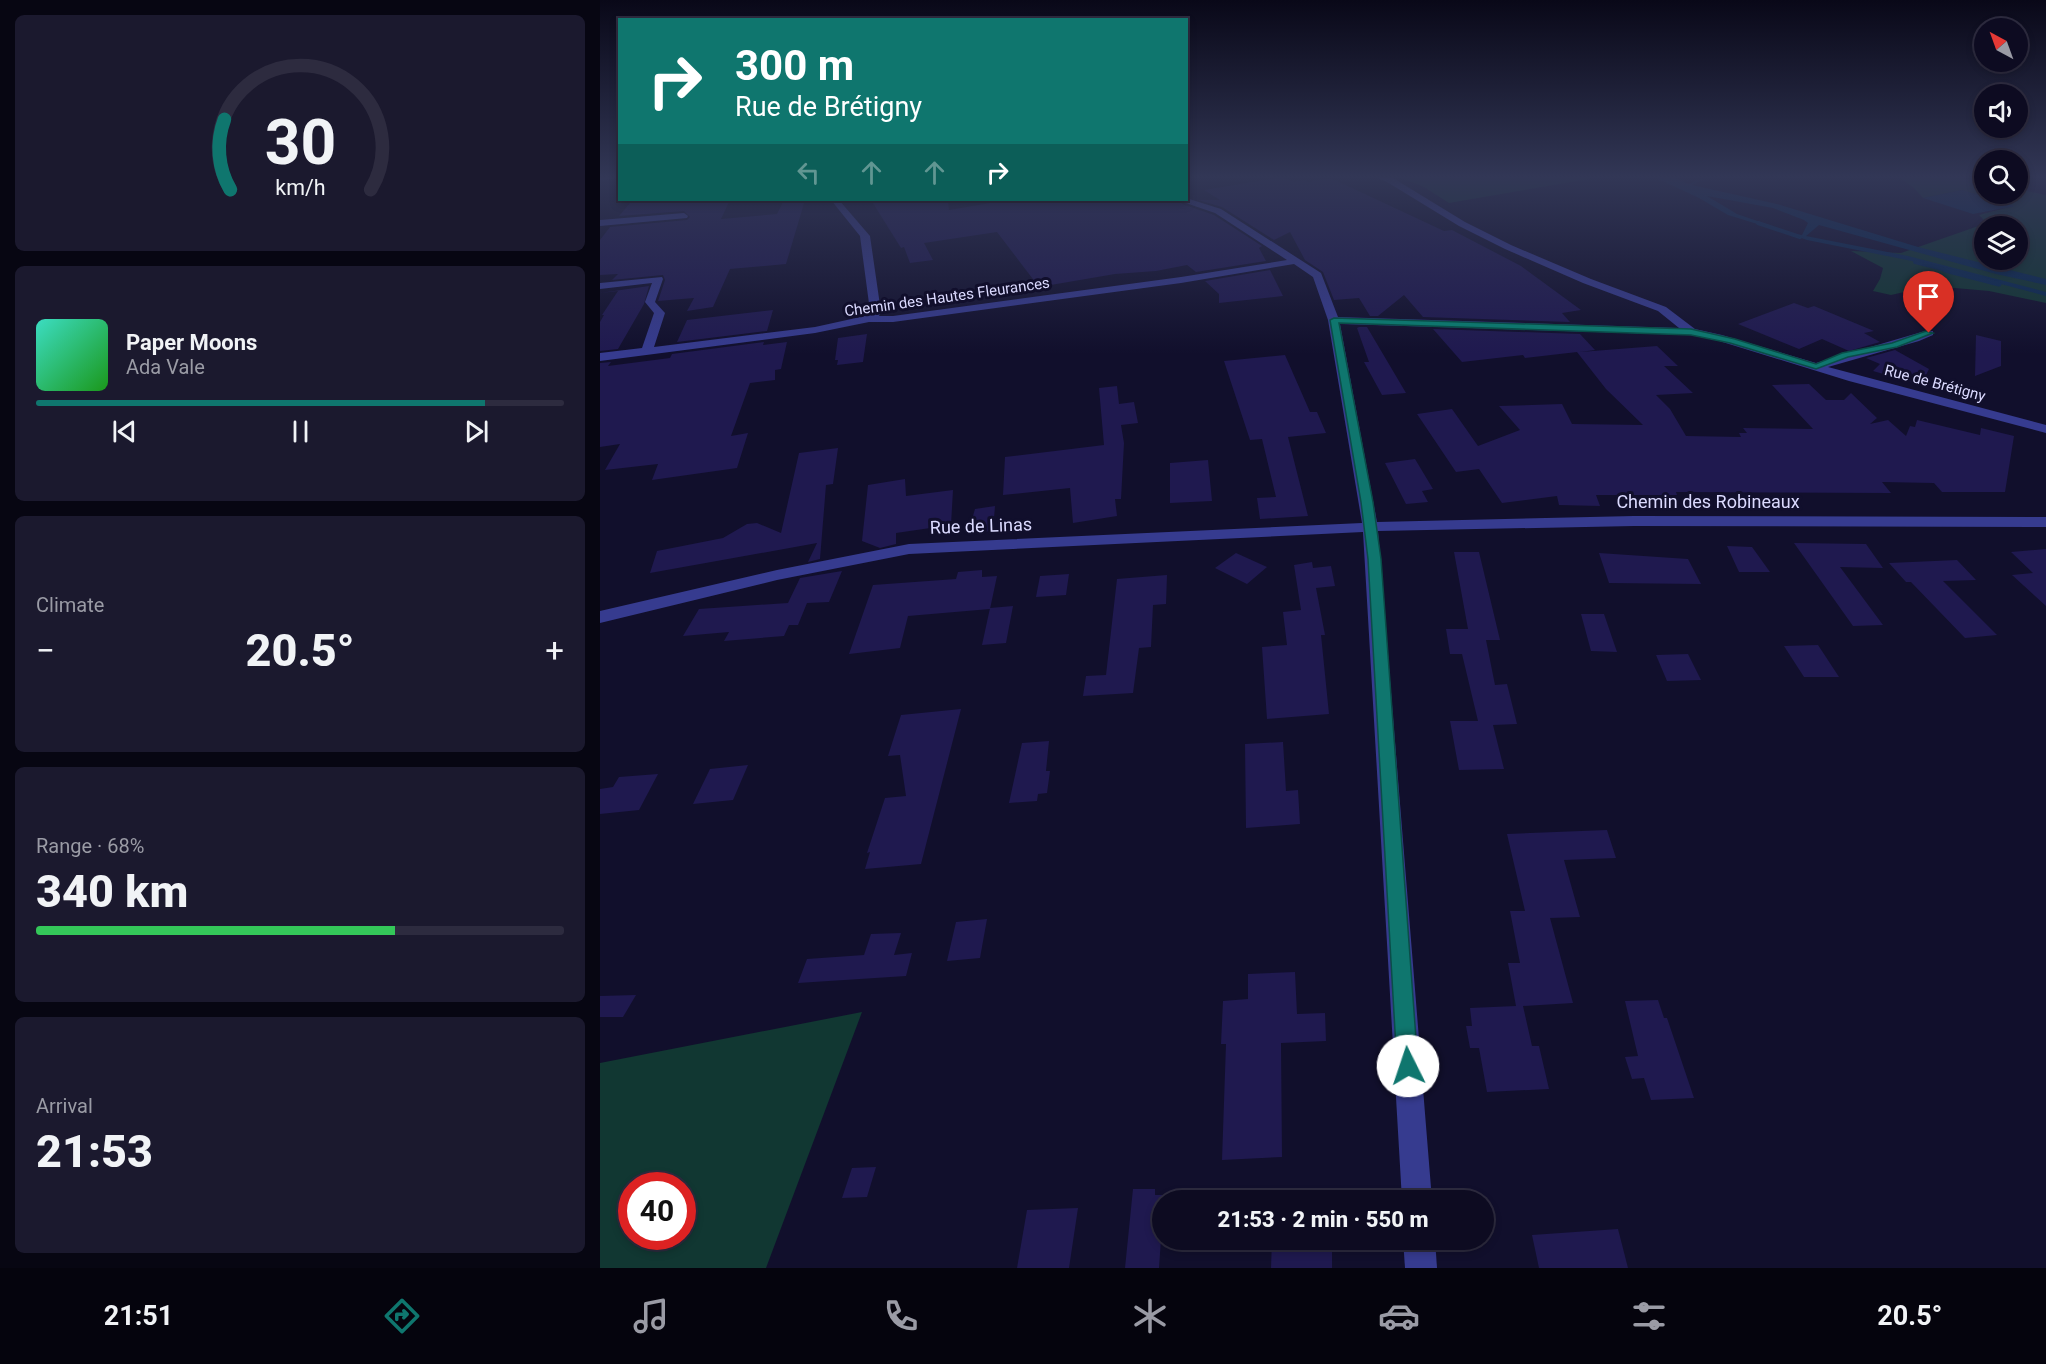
<!DOCTYPE html>
<meta charset="utf-8">
<style>
body{margin:0;font-family:Roboto,sans-serif;background:#1b192e;color:#f1f3f6;height:100vh;display:flex;flex-direction:column;font-size:22px;white-space:nowrap}
*{box-sizing:border-box;margin:0}
p{font-size:20px;color:#9a9ba5}
.icon{flex:none;width:33px;height:33px;fill:none;stroke:currentColor;stroke-width:2;stroke-linecap:round;stroke-linejoin:round}
.map{position:relative;flex:1;overflow:hidden}
.side{display:flex;flex-direction:column;gap:15px;padding:15px;background:#070612;width:600px}
.side>*{flex:none}
.guide{position:absolute;left:18px;top:18px;width:570px;height:183px;border-radius:0px;box-shadow:0 3px 9px #0003,0 0 0 2px #2d2b3f;background:#0f766e;color:#fff;overflow:hidden}
.needle{width:39px;rotate:319deg}
.controls{position:absolute;left:1374px;top:18px;display:grid;gap:12px}
.controls a{display:grid;place-items:center;width:54px;height:54px;border-radius:50%;background:#0d0b21;box-shadow:0 3px 9px #0003,0 0 0 2px #2d2b3f;font-size:30px}
.speed{position:absolute;left:18px;top:1172px;display:flex;gap:12px;font-size:30px;font-weight:700;text-align:center}
.speed>*{display:grid;place-content:center;width:78px;height:78px;border-radius:50%;background:#0d0b21;box-shadow:0 3px 9px #0003,0 0 0 2px #2d2b3f;line-height:1}
.speed .limit{border:9px solid #d22;background:#fff;color:#111}
.pin{position:absolute;display:grid;place-items:center;width:51px;height:51px;color:#fff;margin:-62px -26px;border-radius:50% 50% 50% 0;rotate:-45deg;box-shadow:0 0 6px #0007}
.pin .icon{rotate:45deg}
.me{position:absolute;width:66px;margin:-33px;rotate:356deg;stroke-linejoin:round;filter:drop-shadow(0 0 4px #0008)}
.turn{display:flex;align-items:center;gap:21px;height:126px;padding:0 18px;font-size:27px}
.turn .icon{width:78px;height:78px;stroke-width:2.5}
.turn b{display:block;font-size:42px;line-height:51px}
.lanes{display:flex;align-items:center;height:57px;padding:0 18px;background:#0003;justify-content:center;gap:30px;direction:ltr}
.lanes .off{opacity:.35}
.big{font-size:45px;font-weight:800;line-height:1.1}
.side .widget{flex:1;display:flex;flex-direction:column;justify-content:center;gap:9px;min-width:0;padding:0 21px;border-radius:9px;background:#1b192e}
.side .dial{align-items:center;gap:0}
.dial svg{height:156px;overflow:visible;fill:none;stroke:#2d2b3f;stroke-width:7;stroke-linecap:round;text-anchor:middle}
.dial text{fill:#f1f3f6;stroke:none}
.song{display:flex;align-items:center;gap:18px}
.cover{width:72px;height:72px;border-radius:9px;background:linear-gradient(135deg,hsl(170 70% 55%),hsl(120 70% 35%))}
.played{height:6px;border-radius:3px;background:linear-gradient(90deg,#0f766e 85%,#2d2b3f 85%)}
.keys{display:flex;justify-content:space-around;direction:ltr}
.heat{display:flex;justify-content:space-between;align-items:center;font-size:33px;direction:ltr}
.charge{height:9px;border-radius:4px;background:linear-gradient(90deg,#34c759 68%,#2d2b3f 0)}
.trip{position:absolute;left:552px;top:1190px;width:342px;height:60px;border-radius:30px;background:#0d0b21;box-shadow:0 3px 9px #0003,0 0 0 2px #2d2b3f;font-weight:800;line-height:60px;text-align:center}
.menu{display:flex;height:96px;justify-content:space-around;align-items:center;background:#05040d;color:#9a9ba5}
.menu .icon{width:42px;height:42px}
.menu .on{color:#0f766e}
.menu b{font-size:27px;color:#f1f3f6}
main{display:flex;flex:1;min-height:0}
.map>svg:first-child{display:block}
</style>
<main>
<section class="side">
<div class="widget dial"><svg viewBox="0 0 100 80">
<path d="M14 69A42 42 0 1 1 86 69"/>
<path d="M14 69A42 42 0 0 1 11 33" stroke="#0f766e"/>
<text x="50" y="56" font-size="32" font-weight="700">30</text>
<text x="50" y="72" font-size="11">km/h</text>
</svg></div>
<div class="widget">
<div class="song"><i class="cover"></i><div><b>Paper Moons</b><p>Ada Vale</p></div></div>
<div class="played"></div>
<div class="keys"><svg class="icon" aria-label="previous" viewBox="0 0 24 24"><path d="M18 5L8 12l10 7zM5 5v14"/></svg><svg class="icon" aria-label="pause" viewBox="0 0 24 24"><path d="M8 5v14M16 5v14"/></svg><svg class="icon" aria-label="next" viewBox="0 0 24 24"><path d="M6 5l10 7-10 7zM19 5v14"/></svg></div>
</div>
<div class="widget"><p>Climate</p>
<div class="heat"><a>−</a><b class="big">20.5°</b><a>+</a></div>
</div>
<div class="widget"><p>Range · 68%</p><b class="big">340 km</b><div class="charge"></div></div>
<div class="widget"><p>Arrival</p><b class="big">21:53</b></div>
</section>
<div class="map">
<svg width="1446" height="1268" viewBox="0 0 1446 1268">
<rect width="100%" height="100%" fill="#110f2c"/>
<!-- green -->
<g fill="#113732" fill-rule="evenodd">
<polygon points="796,176 1006,176 849,203 824,187"/>
<path d="M 1297,176 L 1354,176 L 1384,183 L 1384,194 L 1418,194 L 1418,189 L 1446,195 L 1446,303 L 1389,291 L 1355,288 L 1322,288 L 1291,295 L 1273,291 L 1280,279 L 1283,268 L 1251,251 L 1301,253 L 1387,223 L 1379,215 L 1413,206 L 1362,190 L 1323,198 L 1313,187 ZM 1384,226 L 1418,226 L 1418,260 L 1384,260 Z"/>
<path d="M 262,1012 L 166,1268 L 0,1268 L 0,1063 ZM 32,1185 L 82,1185 L 82,1236 L 32,1236 Z"/>
</g>
<!-- water -->
<g fill="#082a52">
<polygon points="1052,176 1071,176 1088,184 1110,176 1092,185 1177,204 1318,247 1446,279 1446,285 1396,274 1219,225 1206,236 1308,256 1446,292 1446,296 1317,262 1207,240 1191,234 1202,235 1208,223 1204,220 1173,208 1107,196 1137,214 1172,226 1167,227 1128,215 1099,198"/>
<polygon points="1362,190 1415,206 1373,214 1323,198"/>
</g>
<g fill="none" stroke-linecap="round" stroke-linejoin="round">
<!-- stream-far1 -->
<g stroke="#082a52" stroke-width="4">
<polyline points="1158,223 1200,237"/>
<polyline points="1315,262 1351,271"/>
</g>
<!-- stream -->
<polyline stroke="#082a52" stroke-width="5" points="1345,270 1399,284"/>
</g>
<!-- building -->
<g fill="#1f194f">
<polygon points="682,177 694,182 704,180 709,182 728,178 737,181 844,231 852,230 921,266 981,310 962,313 970,322 823,317 804,295 778,316 770,316 759,298 734,300 723,272 705,260 690,232 674,240 622,207 598,200 620,200 604,190"/>
<polygon points="71,200 130,200 121,219 177,214 184,200 205,200 186,264 130,269 113,307 87,311 94,298 58,301 65,280 63,275 12,280 18,274 0,275 0,240 10,227 87,220 90,217 84,211 19,216 30,203"/>
<polygon points="271,200 348,200 349,210 408,200 580,200 582,204 614,215 662,246 659,248 666,261 596,272 587,265 556,271 515,274 439,287 397,232 324,243 333,260 310,263 304,247 301,248"/>
<polygon points="670,270 683,296 619,303 619,294 605,281"/>
<polygon points="49,286 44,304 18,349 0,351 0,322 4,315 2,315 18,291 0,293"/>
<polygon points="1194,303 1208,308 1214,306 1274,331 1264,333 1280,342 1249,351 1222,339 1199,349 1138,324"/>
<polygon points="173,310 167,331 77,342 87,320"/>
<polygon points="759,327 767,327 806,393 782,395 764,362 769,362 757,328"/>
<polygon points="833,329 980,334 995,350 980,352 1057,346 1078,366 1064,366 1093,393 1056,395 1070,409 1086,436 1141,437 1139,433 1147,433 1143,428 1213,429 1172,385 1209,384 1226,400 1244,400 1251,393 1277,418 1270,424 1288,420 1306,436 1310,426 1315,427 1317,420 1380,435 1381,428 1414,436 1405,492 1342,492 1334,483 1282,482 1291,493 1076,492 1077,495 996,495 1000,506 959,505 957,496 902,503 879,469 856,472 817,414 852,409 878,446 920,430 899,406 962,404 972,424 1043,425 1006,389 977,352 925,358 923,355 862,362"/>
<polygon points="267,334 263,362 237,365 238,360 235,360 238,338"/>
<polygon points="1376,335 1401,341 1401,366 1375,376"/>
<polygon points="164,342 163,345 187,342 181,369 175,370 175,380 150,383 131,436 148,433 137,468 52,480 58,464 5,470 20,444 0,447 0,363 11,362 8,366 70,358 72,354"/>
<polygon points="1295,350 1329,369 1322,383 1314,379 1311,382 1273,371 1280,364 1266,358"/>
<polygon points="685,355 710,412 717,412 726,433 688,437 708,516 660,519 657,498 676,497 662,439 650,440 624,361"/>
<polygon points="517,386 519,404 534,402 538,423 521,425 524,443 521,499 515,499 517,516 473,523 470,488 403,495 405,457 504,445 499,388"/>
<polygon points="238,448 233,484 226,485 220,559 208,562 217,543 50,573 57,551 123,538 147,524 157,523 181,533 199,453"/>
<polygon points="815,459 833,489 822,491 828,502 806,504 785,463"/>
<polygon points="608,460 612,501 570,503 570,463"/>
<polygon points="305,479 306,496 353,490 351,525 296,533 296,544 280,548 262,541 268,485"/>
<polygon points="395,506 393,531 368,533 375,509"/>
<polygon points="1194,543 1266,544 1283,568 1240,567 1283,625 1253,626"/>
<polygon points="1127,546 1152,547 1170,572 1139,572"/>
<polygon points="1446,549 1446,606 1412,575 1433,573 1411,552"/>
<polygon points="854,552 879,552 900,640 886,640 895,685 907,684 917,724 893,725 904,769 859,770 850,721 878,721 862,654 850,654 846,629 868,629"/>
<polygon points="636,553 667,567 647,584 615,568"/>
<polygon points="999,553 1088,559 1101,584 1009,583"/>
<polygon points="1357,560 1376,580 1343,581 1397,635 1365,638 1311,582 1306,582 1289,563"/>
<polygon points="712,562 713,568 731,566 735,586 716,588 725,635 721,635 729,714 667,719 662,647 687,645 683,612 701,610 694,565"/>
<polygon points="382,570 382,577 397,576 390,609 308,616 300,648 249,654 273,585 356,579 358,572"/>
<polygon points="242,571 229,602 207,603 198,625 189,625 184,636 124,641 129,632 83,636 99,609 188,603 200,578"/>
<polygon points="469,574 466,595 436,597 440,576"/>
<polygon points="567,575 566,604 553,605 551,647 539,648 533,693 483,696 486,676 506,675 517,579"/>
<polygon points="413,606 406,643 382,645 390,608"/>
<polygon points="981,614 1004,614 1017,652 991,651"/>
<polygon points="1218,645 1239,677 1204,677 1184,646"/>
<polygon points="1088,654 1101,680 1067,681 1056,655"/>
<polygon points="361,709 321,864 265,869 270,852 267,853 285,798 306,796 300,755 288,756 301,715"/>
<polygon points="449,741 446,771 450,771 447,793 438,794 437,801 409,803 422,743"/>
<polygon points="683,742 686,791 698,790 700,824 646,828 645,744"/>
<polygon points="148,765 133,800 93,804 110,769"/>
<polygon points="58,774 39,810 0,814 0,789 13,787 19,777"/>
<polygon points="1007,830 1016,858 964,860 980,917 950,918 973,1003 923,1006 932,1046 939,1046 949,1089 887,1092 879,1048 870,1048 866,1026 872,1026 870,1008 916,1006 908,963 920,963 910,911 925,911 907,834"/>
<polygon points="387,919 380,958 347,961 356,922"/>
<polygon points="301,933 294,955 312,953 306,976 198,983 207,959 264,955 271,934"/>
<polygon points="695,972 697,1014 725,1013 726,1041 681,1043 682,1157 622,1160 626,1044 621,1044 623,1001 648,999 648,974"/>
<polygon points="36,995 23,1017 0,1017 0,996"/>
<polygon points="1058,1000 1064,1018 1067,1018 1094,1098 1051,1100 1044,1078 1032,1079 1025,1057 1038,1056 1025,1001"/>
<polygon points="276,1167 267,1197 242,1198 252,1168"/>
<polygon points="533,1189 555,1189 555,1195 564,1195 559,1268 525,1268"/>
<polygon points="478,1208 469,1268 417,1268 427,1210"/>
<polygon points="1018,1229 1028,1268 939,1268 932,1235"/>
<polygon points="672,1239 732,1239 732,1268 671,1268"/>
</g>
<g fill="none" stroke-linecap="round" stroke-linejoin="round">
<!-- minor -->
<g fill="#363b8f" fill-rule="evenodd">
<polygon points="0,176 20,176 20,178 0,180"/>
<polygon points="774,176 793,178 865,222 911,245 991,279 1066,307 1095,329 1122,335 1216,363 1325,331 1333,331 1333,335 1319,341 1228,367 1446,425 1446,433 1249,381 1116,340 1091,335 740,324 777,522 1034,516 1446,517 1446,527 1034,526 778,531 832,1200 802,1200 763,532 309,554 177,580 0,623 0,611 177,570 309,544 762,523 728,320 713,277 694,264 581,283 293,322 269,322 215,333 0,361 0,353 42,348 54,313 45,302 52,283 0,289 0,283 62,277 63,279 55,302 65,313 54,347 215,327 265,316 270,311 260,236 231,200 239,200 270,236 281,312 279,316 293,316 581,277 687,260 615,213 583,202 582,200 586,198 621,209 721,273 738,317 1079,328 1058,311 983,283 905,249 859,226 787,182"/>
<polygon points="84,213 88,216 87,218 0,226 0,220"/>
<polygon points="803,1239 835,1239 837,1268 805,1268"/>
</g>
</g>
<!-- sky -->
<linearGradient id="sky" x2="0" y2="1"><stop stop-color="#090818"/><stop offset="0.5" stop-color="#323756"/><stop offset="1" stop-color="#323756" stop-opacity="0"/></linearGradient>
<rect width="1446" height="354" fill="url(#sky)"/>
<!-- route -->
<polygon fill="#0f766e" stroke="#0a4d48" stroke-width="1.5" points="734,318 1091,329 1135,339 1216,364 1242,353 1292,343 1326,331 1333,333 1297,347 1248,357 1216,369 1130,343 1091,335 739,323 773,502 781,559 818,1066 815,1074 808,1077 800,1074 797,1066 768,559 761,502 730,320"/>
<g text-anchor="middle" stroke-width="6" stroke-linejoin="round" paint-order="stroke">
<!-- far-street labels -->
<g font-size="15" fill="#dbdaff" stroke="#110f2c">
<text transform="translate(347 297) rotate(-8)" y="5">Chemin des Hautes Fleurances</text>
<text transform="translate(1335 383) rotate(15)" y="5">Rue de Brétigny</text>
</g>
<!-- street labels -->
<g font-size="18" fill="#dbdaff" stroke="#110f2c">
<text x="1108" y="508">Chemin des Robineaux</text>
<text transform="translate(381 526) rotate(-2)" y="6">Rue de Linas</text>
</g>
</g>
</svg>
<div class="controls">
<a><svg class="needle" viewBox="-14 -14 28 28"><path d="M0-13l5 13h-10z" fill="#e53935"/><path d="M0 13l5-13h-10z" fill="#9a9ba5"/></svg></a>
<a><svg class="icon" aria-label="sound" viewBox="0 0 24 24"><path d="M4 9h4l5-4v14l-5-4H4zM17 9q2 3 0 6"/></svg></a>
<a><svg class="icon" aria-label="search" viewBox="0 0 24 24"><circle cx="10" cy="10" r="6"/><path d="M15 15l6 6"/></svg></a>
<a><svg class="icon" aria-label="layers" viewBox="0 0 24 24"><path d="M12 4l9 5-9 5-9-5zM3 14l9 5 9-5"/></svg></a>
</div>
<div class="speed"><div class="limit">40</div></div>
<div class="pin" style="left:1329px;top:333px;background:#d93025"><svg class="icon" aria-label="arrive" viewBox="0 0 24 24"><path d="M6 21V4h12l-3 4 3 4H6"/></svg></div>
<svg class="me" style="left:808px;top:1066px" viewBox="-20 -20 40 40"><circle r="19" fill="#fff"/><path d="M0-13L10 11 0 6-10 11z" fill="#0f766e"/></svg>
<div class="trip">21:53 · 2 min · 550 m</div>
<div class="guide">
<div class="turn"><svg class="icon" aria-label="right" viewBox="0 0 24 24"><path d="M7 20v-9h11M14 6l5 5-5 5"/></svg><div><b>300 m</b>Rue de Brétigny</div></div>
<div class="lanes"><svg class="icon off" aria-label="left" viewBox="0 0 24 24"><path d="M17 20v-9H6M10 6l-5 5 5 5"/></svg><svg class="icon off" aria-label="ahead" viewBox="0 0 24 24"><path d="M12 20V5M6 11l6-6 6 6"/></svg><svg class="icon off" aria-label="ahead" viewBox="0 0 24 24"><path d="M12 20V5M6 11l6-6 6 6"/></svg><svg class="icon" aria-label="right" viewBox="0 0 24 24"><path d="M7 20v-9h11M14 6l5 5-5 5"/></svg></div>
</div>
</div>
</main>
<nav class="menu">
<b>21:51</b>
<svg class="icon on" aria-label="directions" viewBox="0 0 24 24"><path d="M12 3l9 9-9 9-9-9zM9 14v-3h6M13 9l2 2-2 2"/></svg>
<svg class="icon" aria-label="music" viewBox="0 0 24 24"><path d="M9 18V5l10-2v13"/><circle cx="6" cy="18" r="3"/><circle cx="16" cy="16" r="3"/></svg>
<svg class="icon" aria-label="phone" viewBox="0 0 24 24"><path d="M5 4h4l2 5-3 2q2 4 5 5l2-3 5 2v4C11 20 4 13 5 4z"/></svg>
<svg class="icon" aria-label="climate" viewBox="0 0 24 24"><path d="M12 3v18M4 7l16 10M4 17L20 7"/></svg>
<svg class="icon" aria-label="car" viewBox="0 0 24 24"><path d="M5 17H2v-5l4-1 3-4h7l3 4 3 1v5h-3M9 17h6M6 11h13"/><circle cx="7" cy="17" r="2"/><circle cx="17" cy="17" r="2"/></svg>
<svg class="icon" aria-label="filters" viewBox="0 0 24 24"><path d="M4 7h16M4 17h16"/><circle cx="9" cy="7" r="2"/><circle cx="15" cy="17" r="2"/></svg>
<b>20.5°</b>
</nav>
